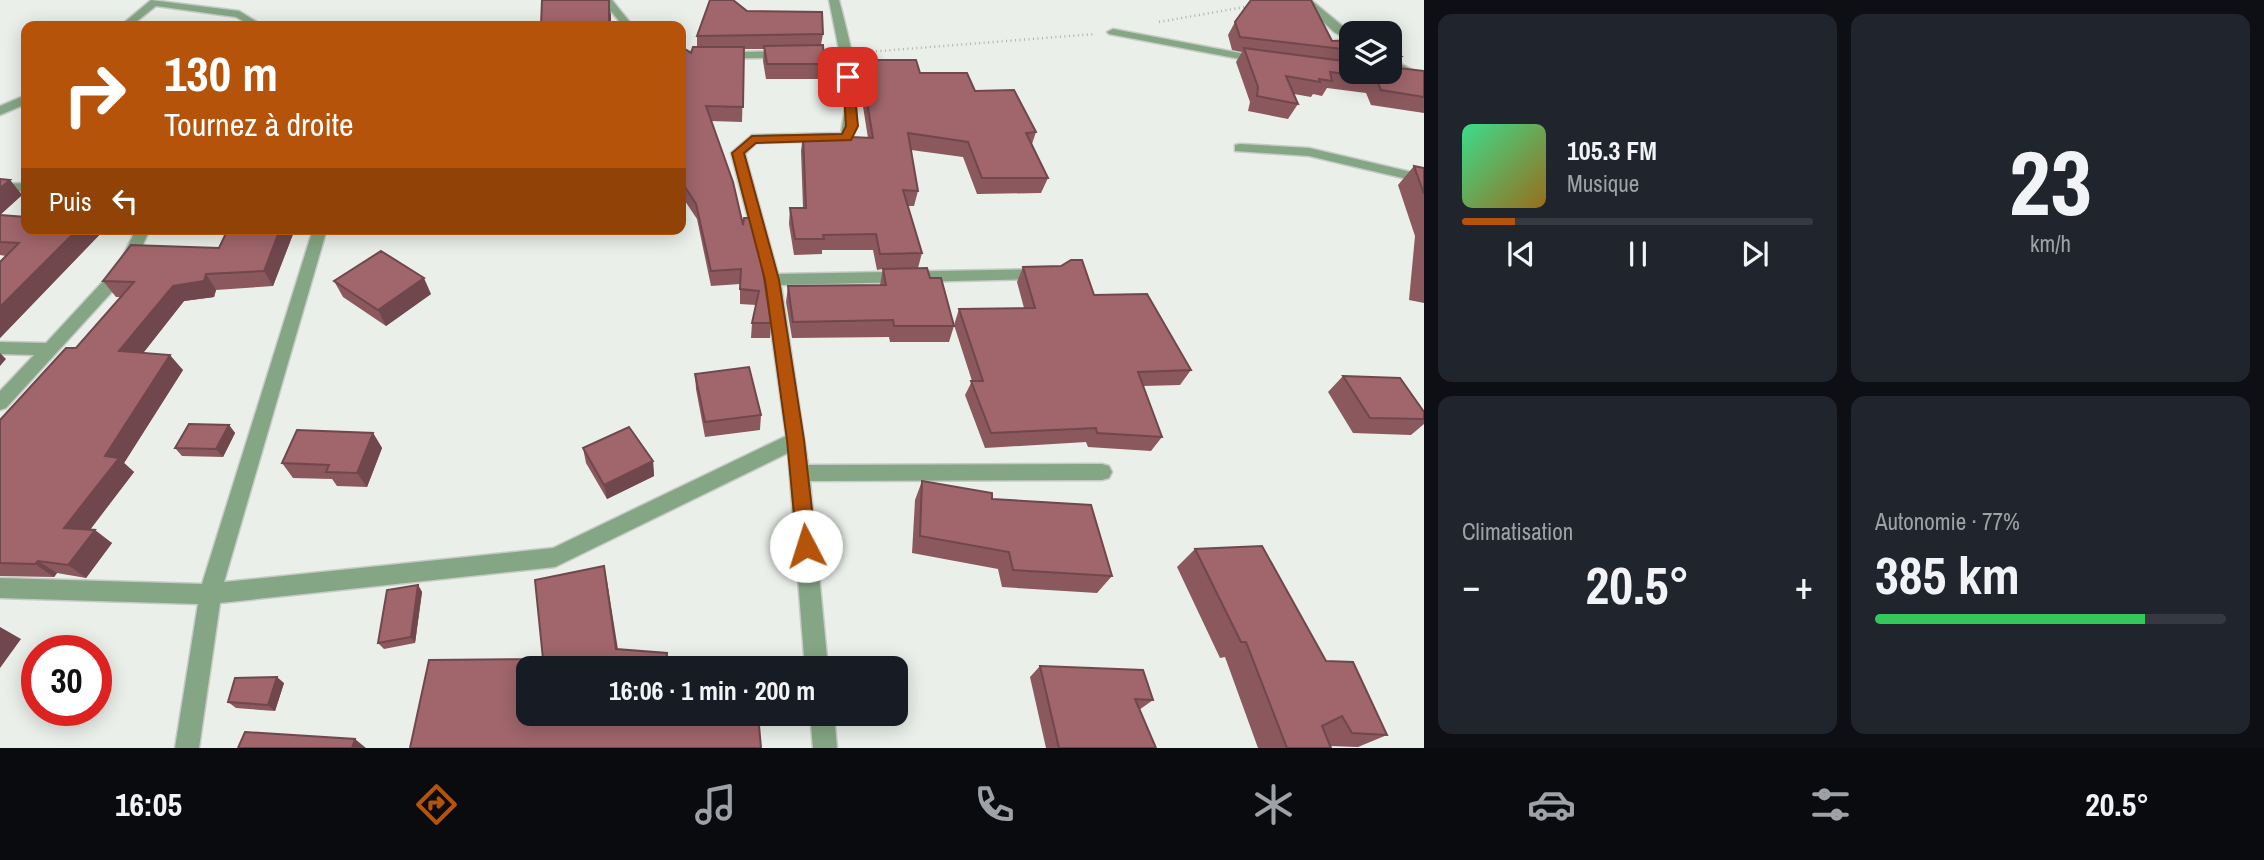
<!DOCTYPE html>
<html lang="fr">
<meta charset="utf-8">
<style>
body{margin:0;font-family:"Archivo Narrow",sans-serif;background:#20242c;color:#f1f3f6;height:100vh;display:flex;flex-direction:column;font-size:26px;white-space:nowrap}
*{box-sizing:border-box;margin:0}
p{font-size:23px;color:#9ea1a6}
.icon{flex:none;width:38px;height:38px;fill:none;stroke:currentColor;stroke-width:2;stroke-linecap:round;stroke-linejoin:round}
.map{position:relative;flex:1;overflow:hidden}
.sheet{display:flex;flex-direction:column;gap:14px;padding:14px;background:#0d0f14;width:840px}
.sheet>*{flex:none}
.top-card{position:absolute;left:21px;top:21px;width:665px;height:214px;border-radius:14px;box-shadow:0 4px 18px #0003;background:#b45309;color:#fff;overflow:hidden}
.fabs{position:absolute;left:1339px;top:21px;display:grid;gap:14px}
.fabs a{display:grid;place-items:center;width:63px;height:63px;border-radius:14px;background:#171b24;box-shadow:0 4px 18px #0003;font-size:35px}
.speed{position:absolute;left:21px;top:635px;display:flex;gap:14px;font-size:35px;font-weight:700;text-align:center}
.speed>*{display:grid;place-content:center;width:91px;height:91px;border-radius:50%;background:#171b24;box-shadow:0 4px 18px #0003;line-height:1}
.speed .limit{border:10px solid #d22;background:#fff;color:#111}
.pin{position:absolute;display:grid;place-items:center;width:60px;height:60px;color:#fff;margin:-30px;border-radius:14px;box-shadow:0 4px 10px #0006}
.me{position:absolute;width:77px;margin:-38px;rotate:355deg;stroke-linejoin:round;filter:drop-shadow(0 0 5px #0008)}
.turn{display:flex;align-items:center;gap:24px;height:147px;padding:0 28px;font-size:32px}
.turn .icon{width:91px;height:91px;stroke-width:2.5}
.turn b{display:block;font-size:49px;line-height:60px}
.then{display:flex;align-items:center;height:66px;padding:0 28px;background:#0003;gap:14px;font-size:26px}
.big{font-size:52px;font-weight:700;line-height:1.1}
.sheet .widget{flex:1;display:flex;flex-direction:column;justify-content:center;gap:10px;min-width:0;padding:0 24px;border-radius:14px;background:#20242c}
.sheet .dial{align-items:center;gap:0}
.dial b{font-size:91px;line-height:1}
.song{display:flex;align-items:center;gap:21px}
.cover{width:84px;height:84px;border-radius:10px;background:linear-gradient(135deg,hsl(150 70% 55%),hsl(40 70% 35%))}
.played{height:7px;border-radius:4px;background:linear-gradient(90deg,#b45309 15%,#363941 15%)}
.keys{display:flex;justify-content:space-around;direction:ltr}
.heat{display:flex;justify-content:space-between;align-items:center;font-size:38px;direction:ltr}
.charge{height:10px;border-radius:5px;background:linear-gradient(90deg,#34c759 77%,#363941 0)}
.sheet .tiles{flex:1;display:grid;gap:14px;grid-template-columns:repeat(2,1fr)}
.trip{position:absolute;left:516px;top:656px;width:392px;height:70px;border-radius:14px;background:#171b24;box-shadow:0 4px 18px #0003;font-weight:700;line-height:70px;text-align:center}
.tab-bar{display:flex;height:112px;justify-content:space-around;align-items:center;background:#090b0e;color:#9ea1a6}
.tab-bar .icon{width:49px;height:49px}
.tab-bar .on{color:#b45309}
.tab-bar b{font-size:32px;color:#f1f3f6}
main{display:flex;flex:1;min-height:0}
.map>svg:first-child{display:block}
</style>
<main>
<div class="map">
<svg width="1424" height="748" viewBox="0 0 1424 748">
<rect width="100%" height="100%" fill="#eaefea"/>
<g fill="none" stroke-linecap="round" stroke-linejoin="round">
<defs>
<g id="minor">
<polygon points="151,0 239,11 264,26 252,26 236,17 156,6 131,26 120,26"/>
<polygon points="602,0 612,0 633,26 623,26"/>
<path d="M 829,0 L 839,0 C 850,43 865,93 852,137 L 846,141 L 756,143 L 745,154 L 778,274 L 1041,269 L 1049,274 L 1041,279 L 781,285 L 808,465 L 1102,464 L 1109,466 L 1112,472 L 1109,478 L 1102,480 L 810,481 L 828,668 L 805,668 L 788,453 L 555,567 L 220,603 L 199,748 L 175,748 L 198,604 L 0,598 L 0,578 L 202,584 L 313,229 L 327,229 L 224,582 L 553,548 L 786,436 L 764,280 L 731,153 L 752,135 L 841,133 L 845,108 L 840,57 L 693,59 L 681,56 L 681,49 L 694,53 L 839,50 Z"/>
<polygon points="1300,0 1311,0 1351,33 1351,41 1334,32"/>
<polygon points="1113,29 1261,57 1267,60 1261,63 1109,34 1107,32"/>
<polygon points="1390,58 1424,76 1424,82 1416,82 1390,66"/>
<polygon points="26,95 26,104 0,115 0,106"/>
<polygon points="1240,144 1309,148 1424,175 1424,183 1309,156 1235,151 1235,145"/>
<polygon points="26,183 26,191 0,192 0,184"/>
<polygon points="136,229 150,229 131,271 6,408 0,410 0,391 34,355 0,354 0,342 46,343 119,264"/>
<polygon points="810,714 834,714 837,748 813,748"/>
</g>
</defs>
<!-- minor casing -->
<use href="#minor" stroke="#c7cbc7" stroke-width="3"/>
<!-- path -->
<g stroke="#aeb2ae" stroke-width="2.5" stroke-dasharray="1 3.5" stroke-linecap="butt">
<polyline points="1159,22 1250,6"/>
<polyline points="867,52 1095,34"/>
</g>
<!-- minor -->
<use href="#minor" fill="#85a684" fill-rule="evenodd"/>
</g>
<!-- wall -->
<g fill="#8a585d">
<polygon points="747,11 823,34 821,45 824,64 822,79 766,79 763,61 764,49 744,49 742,122 711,121 743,225 771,323 770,338 751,338 752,323 756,305 740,304 740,284 711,286 697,219 681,195 681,140 682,140 682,102 681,102 681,53 691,53 697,47 697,36"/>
<polygon points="1235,22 1332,41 1351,40 1351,72 1390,72 1390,47 1401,56 1393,67 1424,71 1424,113 1371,105 1366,93 1327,88 1322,96 1313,94 1311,97 1294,94 1298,104 1288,119 1248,111 1250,102 1236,62 1242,52 1232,50 1228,35"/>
<polygon points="860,60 920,73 975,91 1036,132 1032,144 1048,178 1041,193 977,194 963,157 911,150 918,191 914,206 908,206 922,253 918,268 930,278 954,326 949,342 890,342 889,337 792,338 786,302 788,286 880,285 883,269 877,270 873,250 822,250 822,254 794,255 789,224 790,208 803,208 801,151 803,135 868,138 858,75"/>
<polygon points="1414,166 1424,168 1424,303 1409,300 1415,236 1398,185"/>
<polygon points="0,179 10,180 22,195 0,215 105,229 0,338 0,262 6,256 0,255"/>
<polygon points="228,229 295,229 273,286 216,290 214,297 184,301 143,353 183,370 124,463 134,472 90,530 112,543 86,578 57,573 54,577 0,576 0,420 76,348 121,297 116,297 103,281 219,248"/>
<polygon points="1023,267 1094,295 1191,370 1180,385 1143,386 1162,437 1151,451 1088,447 1086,442 985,448 965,395 972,381 954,325 959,309 1024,308 1017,282"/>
<polygon points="334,281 431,294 386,326 343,297"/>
<polygon points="695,374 761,415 760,430 705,437 696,389"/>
<polygon points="1343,376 1424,412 1424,424 1411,435 1353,433 1328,392"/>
<polygon points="229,425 235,433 223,457 182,456 175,448"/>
<polygon points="373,433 382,448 367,487 337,486 332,479 293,478 282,463"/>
<polygon points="583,448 653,461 654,476 607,499 586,463"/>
<polygon points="922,481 992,499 1112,576 1097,593 1002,587 998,569 912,553 915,500"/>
<polygon points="1195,549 1326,661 1387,735 1358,747 1330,746 1331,748 1258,748 1225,657 1220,658 1177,567"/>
<polygon points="418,585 422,592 415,643 384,649 378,643"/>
<polygon points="1040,666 1153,700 1139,710 1156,748 1046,748 1030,677"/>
<polygon points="284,683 275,711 236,708 228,702"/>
</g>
<!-- shaded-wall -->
<g fill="#70474c">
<polygon points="609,1 611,15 611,26 609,26"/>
<polygon points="10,180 22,195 0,215 0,188"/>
<polygon points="78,229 105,229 0,338 0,307"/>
<polygon points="280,229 295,229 273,286 264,271"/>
<polygon points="206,274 216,290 214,297 184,301 133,366 119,351 173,286"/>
<polygon points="424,278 431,294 386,326 378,310"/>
<polygon points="0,353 6,359 0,366"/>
<polygon points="170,355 183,370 124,463 134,472 81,541 64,528 105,456"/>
<polygon points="229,425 235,433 223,457 216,449"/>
<polygon points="373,433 382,448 367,487 357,473"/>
<polygon points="653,461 654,476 607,499 604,485"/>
<polygon points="95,530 112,543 86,578 68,565"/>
<polygon points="38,561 57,573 54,577 35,564"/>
<polygon points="604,566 607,581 620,662 616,649"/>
<polygon points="418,585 422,592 415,643 411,637"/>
<polygon points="0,627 21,639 0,668"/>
<polygon points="667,653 669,668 666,668"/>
<polygon points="277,677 284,683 275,711 268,705"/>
<polygon points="355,739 366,748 352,748"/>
</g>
<!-- building -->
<g fill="#a0666c" stroke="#70474c" stroke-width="2">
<polygon points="542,0 609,0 609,26 541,26"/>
<polygon points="710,0 733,0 747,11 822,12 823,34 697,36"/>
<polygon points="1251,0 1311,0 1332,41 1351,40 1351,50 1240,37 1235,22"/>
<polygon points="823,45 824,64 767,64 764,46"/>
<polygon points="693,47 744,47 743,107 706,106 733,182 743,225 744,218 750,218 762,266 771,323 752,323 759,291 740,289 741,269 711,271 696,204 681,181 681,164 684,164 681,153 681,140 682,140 681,53 685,49 691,53"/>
<polygon points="1390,47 1401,56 1390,56"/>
<polygon points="1244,48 1351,62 1351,72 1390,72 1390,67 1424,71 1424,97 1381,90 1376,78 1330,72 1332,81 1319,79 1320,82 1286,76 1298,104 1257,96 1258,87"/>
<polygon points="860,60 916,60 920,73 967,73 975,91 1014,90 1036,132 1026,133 1048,178 982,178 968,142 908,133 918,191 903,190 922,253 880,254 876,234 823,235 824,239 795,239 790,208 806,208 803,135 873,138"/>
<polygon points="1414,166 1424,168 1424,194"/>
<polygon points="0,179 10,180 0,188"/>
<polygon points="0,215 26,217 26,229 78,229 0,307 0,262 19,243 0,242"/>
<polygon points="228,229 280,229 264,271 206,274 204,281 173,286 119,351 170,355 105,456 119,458 64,528 95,530 68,565 38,561 35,564 0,563 0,420 66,348 76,348 134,282 103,281 131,245 219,248"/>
<polygon points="381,251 424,278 378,310 334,281"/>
<polygon points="1071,260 1082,260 1094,295 1147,294 1191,370 1138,372 1162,437 1097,433 1096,428 991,433 971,381 983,381 959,309 1035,308 1023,267 1061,266"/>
<polygon points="927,268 930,278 941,278 954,326 894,326 893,320 793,322 788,286 886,285 883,269"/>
<polygon points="749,367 761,415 705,422 695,374"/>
<polygon points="1343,376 1400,378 1424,412 1424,419 1370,418"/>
<polygon points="189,424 229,425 216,449 175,448"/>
<polygon points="629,427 653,461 604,485 583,448"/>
<polygon points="297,430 373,433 357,473 326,472 329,465 282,463"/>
<polygon points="922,481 992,493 992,499 1091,505 1112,576 1013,570 1009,552 920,536"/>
<polygon points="1262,546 1326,661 1353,662 1387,735 1352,733 1342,716 1322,726 1331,748 1287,748 1246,642 1241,642 1195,549"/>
<polygon points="604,566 616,649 667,653 666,668 528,668 528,714 758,714 761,748 410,748 429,660 543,659 535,580"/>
<polygon points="418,585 411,637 378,643 387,590"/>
<polygon points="1040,666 1143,670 1153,700 1135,699 1156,748 1059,748"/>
<polygon points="277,677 268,705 228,702 235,678"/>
<polygon points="245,732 355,739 352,748 238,748"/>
</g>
<!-- route -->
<polygon fill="#b45309" stroke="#753606" stroke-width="2" points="848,74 853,77 858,126 851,140 756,143 744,153 779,280 804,440 816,546 813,552 806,555 800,552 797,546 787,440 765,280 732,153 752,136 842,134 846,126 843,77"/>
</svg>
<div class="fabs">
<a><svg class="icon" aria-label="layers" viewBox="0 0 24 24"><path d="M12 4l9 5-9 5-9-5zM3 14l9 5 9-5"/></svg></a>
</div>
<div class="speed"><div class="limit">30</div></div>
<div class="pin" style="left:848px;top:77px;background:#d93025"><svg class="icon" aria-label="arrive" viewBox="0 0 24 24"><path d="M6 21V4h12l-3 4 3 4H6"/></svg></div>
<svg class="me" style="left:806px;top:546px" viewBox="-20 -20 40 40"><circle r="19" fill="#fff"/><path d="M0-13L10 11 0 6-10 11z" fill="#b45309"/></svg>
<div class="trip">16:06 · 1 min · 200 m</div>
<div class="top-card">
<div class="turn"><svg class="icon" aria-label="right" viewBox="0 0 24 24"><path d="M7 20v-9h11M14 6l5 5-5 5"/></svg><div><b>130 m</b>Tournez à droite</div></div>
<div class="then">Puis<svg class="icon" aria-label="left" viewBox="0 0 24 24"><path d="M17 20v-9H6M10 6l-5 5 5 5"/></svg></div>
</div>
</div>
<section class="sheet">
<div class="tiles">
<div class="widget">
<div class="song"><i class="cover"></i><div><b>105.3 FM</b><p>Musique</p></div></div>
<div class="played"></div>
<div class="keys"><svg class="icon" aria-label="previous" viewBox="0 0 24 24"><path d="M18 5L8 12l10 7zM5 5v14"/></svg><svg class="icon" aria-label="pause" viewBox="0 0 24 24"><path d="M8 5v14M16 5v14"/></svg><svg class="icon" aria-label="next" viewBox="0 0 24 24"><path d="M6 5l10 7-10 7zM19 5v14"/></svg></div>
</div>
<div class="widget dial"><b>23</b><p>km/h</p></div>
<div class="widget"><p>Climatisation</p>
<div class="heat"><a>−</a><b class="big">20.5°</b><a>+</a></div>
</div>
<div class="widget"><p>Autonomie · 77%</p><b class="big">385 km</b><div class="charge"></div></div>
</div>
</section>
</main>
<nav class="tab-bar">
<b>16:05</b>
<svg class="icon on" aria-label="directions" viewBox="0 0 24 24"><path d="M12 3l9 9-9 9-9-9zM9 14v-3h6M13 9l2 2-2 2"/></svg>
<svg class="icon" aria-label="music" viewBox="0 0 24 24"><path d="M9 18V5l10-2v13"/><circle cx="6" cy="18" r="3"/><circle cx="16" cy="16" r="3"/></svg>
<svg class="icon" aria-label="phone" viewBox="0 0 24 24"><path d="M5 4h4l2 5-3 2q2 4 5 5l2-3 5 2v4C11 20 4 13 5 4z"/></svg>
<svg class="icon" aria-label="climate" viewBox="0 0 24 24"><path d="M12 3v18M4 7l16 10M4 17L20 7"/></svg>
<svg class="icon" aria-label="car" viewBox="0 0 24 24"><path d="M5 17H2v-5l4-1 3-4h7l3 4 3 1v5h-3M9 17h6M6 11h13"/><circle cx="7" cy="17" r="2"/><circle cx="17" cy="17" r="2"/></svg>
<svg class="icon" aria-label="filters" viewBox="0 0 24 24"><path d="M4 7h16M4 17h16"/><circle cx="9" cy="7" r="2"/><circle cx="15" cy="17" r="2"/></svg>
<b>20.5°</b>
</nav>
